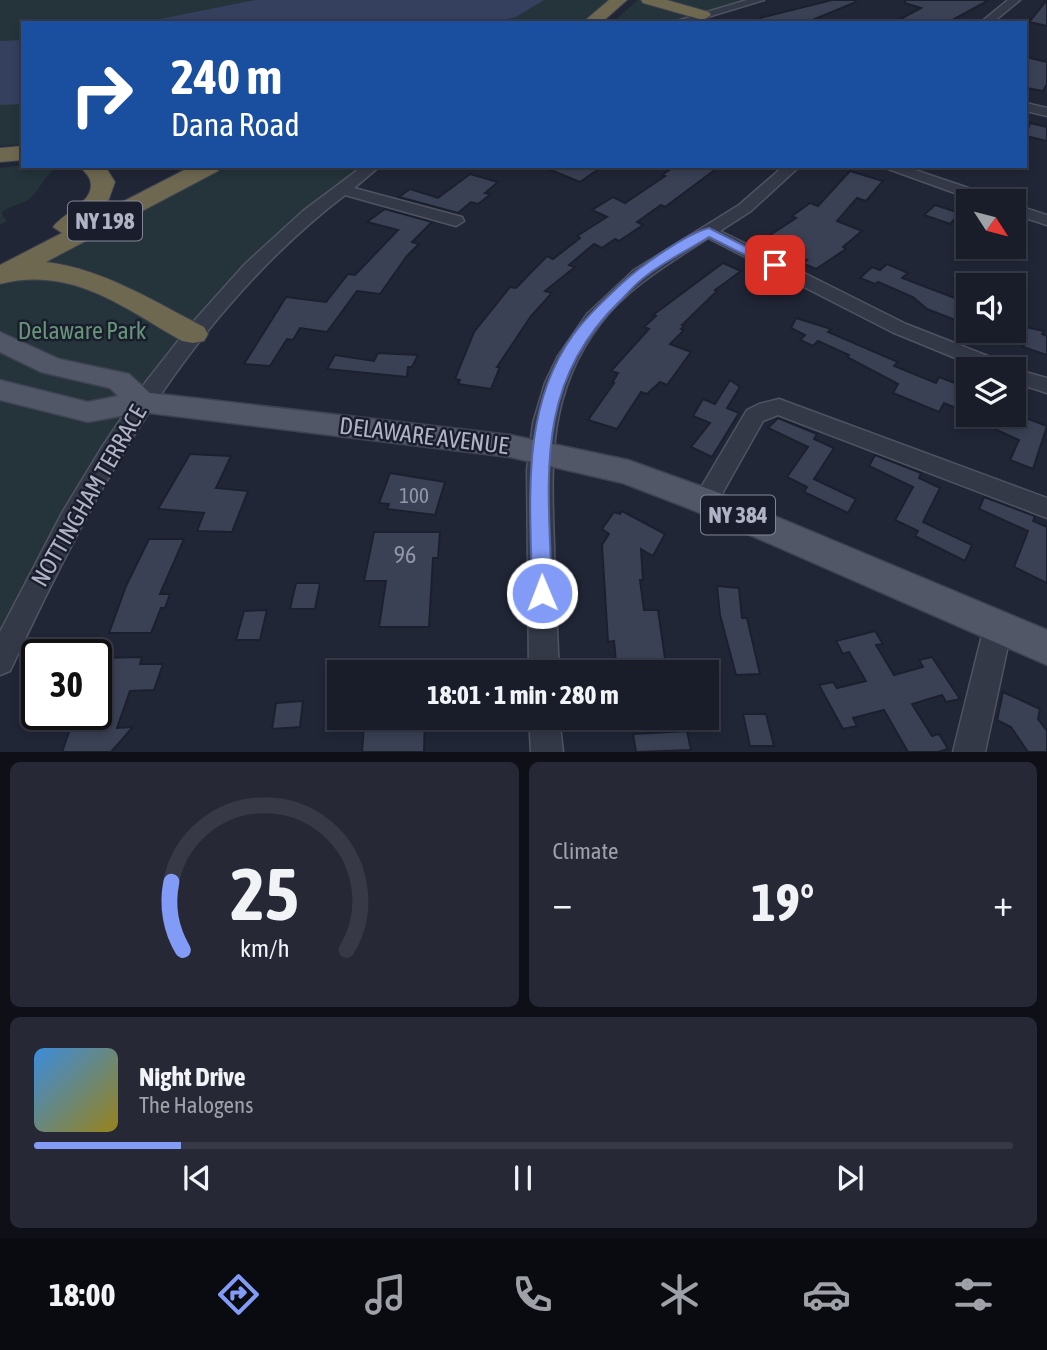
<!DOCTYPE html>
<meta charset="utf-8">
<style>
body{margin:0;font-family:"Asap Condensed",sans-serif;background:#262935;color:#f1f3f6;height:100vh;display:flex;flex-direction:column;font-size:26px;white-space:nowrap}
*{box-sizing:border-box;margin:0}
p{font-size:23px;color:#9fa1a8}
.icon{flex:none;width:38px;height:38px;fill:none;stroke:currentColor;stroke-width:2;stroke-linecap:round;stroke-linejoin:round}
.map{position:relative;height:752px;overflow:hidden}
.panel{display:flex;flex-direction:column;gap:10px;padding:10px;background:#0e0f17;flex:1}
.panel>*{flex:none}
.banner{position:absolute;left:21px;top:21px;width:1006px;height:147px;border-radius:0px;box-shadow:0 4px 10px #0003,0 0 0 2px #373a46;background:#1a4fa0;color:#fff;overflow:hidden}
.needle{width:46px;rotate:126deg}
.tools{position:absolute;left:956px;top:189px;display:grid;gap:14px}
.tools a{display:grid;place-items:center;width:70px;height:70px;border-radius:0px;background:#191c29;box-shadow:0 4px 10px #0003,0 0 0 2px #373a46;font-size:35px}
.speed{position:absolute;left:21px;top:639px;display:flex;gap:14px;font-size:35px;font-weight:700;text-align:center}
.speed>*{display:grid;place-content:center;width:91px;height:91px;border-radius:50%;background:#191c29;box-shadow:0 4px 10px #0003,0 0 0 2px #373a46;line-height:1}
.speed .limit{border:4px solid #111;border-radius:10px;background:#fff;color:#111}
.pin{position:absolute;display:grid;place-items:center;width:60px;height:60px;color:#fff;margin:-30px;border-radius:14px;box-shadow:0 4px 10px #0006}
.me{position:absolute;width:77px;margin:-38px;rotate:359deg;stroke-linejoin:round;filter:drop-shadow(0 0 5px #0008)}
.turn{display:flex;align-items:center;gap:24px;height:147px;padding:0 35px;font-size:32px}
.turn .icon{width:91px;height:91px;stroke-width:2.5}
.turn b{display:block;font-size:49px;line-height:60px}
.big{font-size:52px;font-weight:700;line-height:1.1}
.panel .widget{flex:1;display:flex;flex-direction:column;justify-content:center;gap:10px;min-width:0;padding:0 24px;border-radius:10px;background:#262935}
.panel .dial{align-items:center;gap:0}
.dial svg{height:182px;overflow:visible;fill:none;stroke:#373a46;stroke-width:7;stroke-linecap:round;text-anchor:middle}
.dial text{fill:#f1f3f6;stroke:none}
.song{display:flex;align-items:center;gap:21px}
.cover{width:84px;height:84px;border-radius:10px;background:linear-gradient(135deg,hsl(210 70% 55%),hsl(50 70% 35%))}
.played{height:7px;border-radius:4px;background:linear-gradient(90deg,#829bf6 15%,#373a46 15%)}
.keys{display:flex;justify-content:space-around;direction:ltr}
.heat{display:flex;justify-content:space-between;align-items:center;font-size:38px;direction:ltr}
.panel .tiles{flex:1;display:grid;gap:10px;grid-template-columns:1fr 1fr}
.widget:last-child{grid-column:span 2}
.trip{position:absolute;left:327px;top:660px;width:392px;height:70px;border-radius:0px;background:#191c29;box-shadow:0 4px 10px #0003,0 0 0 2px #373a46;font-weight:700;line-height:70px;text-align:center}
.menu{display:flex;height:112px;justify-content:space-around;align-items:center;background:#0a0b10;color:#9fa1a8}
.menu .icon{width:49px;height:49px}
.menu .selected{color:#829bf6}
.menu b{font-size:32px;color:#f1f3f6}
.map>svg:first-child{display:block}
</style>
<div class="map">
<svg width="1047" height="752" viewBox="0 0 1047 752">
<rect width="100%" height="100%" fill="#212637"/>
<!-- green -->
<g fill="#24343a">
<polygon points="0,0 610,0 582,23 23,23 23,144 0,146"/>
<polygon points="638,0 747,0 665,23 612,23"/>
<path d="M 23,165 L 58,167 C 43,176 40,191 28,200 C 20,205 10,205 2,212 L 3,217 L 7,221 L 0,225 L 0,168 Z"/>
<polygon points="222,166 363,166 332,187 266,244 166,354 99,456 0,633 0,281"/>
</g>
<!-- water -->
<g fill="#353f5e">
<polygon points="255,0 544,0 516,17 493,23 140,23"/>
<polygon points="23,40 23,104 0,105 0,41"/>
</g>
<!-- building -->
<g fill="#3a4155" stroke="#1c202e" stroke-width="2">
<polygon points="832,0 855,0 856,2 810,21 760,23 760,18"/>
<polygon points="905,0 989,0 947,23 893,23 921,8 905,3"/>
<polygon points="1047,0 1047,26 1029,22"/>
<polygon points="1026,57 1047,62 1047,84 1043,91 1026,88"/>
<polygon points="1030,123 1047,127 1047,141 1026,136"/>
<polygon points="541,166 603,166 580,182"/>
<polygon points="675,166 720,166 665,207 661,205 637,222 643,225 619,241 615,239 602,248 594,244 569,265 575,267 545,291 552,293 531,316 497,367 500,367 491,389 458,384 460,380 455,379 474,332 510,287 516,288 547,256 553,259 580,238 577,236 607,217 592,210 613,197 625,203 665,176 662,175"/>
<polygon points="850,171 883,181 866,201 857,198 837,221 862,231 843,247 846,249 816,269 802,263 807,260 764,239 796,218 792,216 810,203 818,206"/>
<polygon points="470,174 498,182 485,193 491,194 478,204 471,202 458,213 399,197 410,189 438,198"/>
<polygon points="935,205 960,213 950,224 924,215"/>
<polygon points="385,209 432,222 412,242 419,244 407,256 380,294 357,291 327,332 300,328 293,340 287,339 270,366 244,364 286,297 326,302 348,274 355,275 398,230 367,222"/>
<polygon points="723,263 741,271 715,290 717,291 682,325 684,326 681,329 684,330 670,344 691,352 667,385 660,382 647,394 641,392 617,429 588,420 614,383 612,383 618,373 611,371 649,329 644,327 656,316 653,315"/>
<polygon points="887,264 908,273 902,278 968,303 968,325 927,309 913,297 878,282 875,284 860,278 872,267 880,270"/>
<polygon points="796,318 831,329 828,332 898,362 894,366 936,383 939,377 968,388 968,413 944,403 939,412 893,393 898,384 847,357 849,355 818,341 813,346 800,340 805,335 791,328"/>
<polygon points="1016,325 1044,331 1042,334 1047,336 1047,355 1023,347 1025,343 1010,338"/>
<polygon points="378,353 418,355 412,367 408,367 407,377 327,369 335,355 374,361"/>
<polygon points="730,380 740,387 727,408 739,413 712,457 691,447 710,423 693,416 703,399 715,404"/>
<polygon points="964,415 1018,415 1047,426 1033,469 1010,460 1019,440"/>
<polygon points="778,418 817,434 814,439 834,448 814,479 856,499 848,513 804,492 807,487 787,477 808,447 768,428"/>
<polygon points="190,454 231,456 216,488 248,491 232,532 197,531 204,513 158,509"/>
<polygon points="875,455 921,473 919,478 940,488 923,522 972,545 965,561 915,536 918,531 895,520 913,487 869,466"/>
<polygon points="390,473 445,482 435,515 387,509 389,504 379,503"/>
<polygon points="984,497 1035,516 1033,521 1047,527 1047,583 1014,567 1028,531 979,509"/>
<polygon points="622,511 665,534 653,556 641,549 643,580 640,580 644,610 658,610 667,672 617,672 614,641 608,642 602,545 609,534 602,529 614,512 620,514"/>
<polygon points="374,532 440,532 438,558 433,558 429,627 379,627 386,581 364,581"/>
<polygon points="149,539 184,539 160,594 170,594 165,608 161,608 151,633 109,633 126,586"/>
<polygon points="296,583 320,583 315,609 290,609"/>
<polygon points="717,586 739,588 742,618 747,618 760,674 736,675 720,615"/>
<polygon points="267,610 260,640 236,640 244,611"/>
<polygon points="875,631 883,644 876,645 894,675 923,667 919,660 932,657 960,699 946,702 942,695 912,704 932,736 939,734 948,749 938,752 908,752 884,710 853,718 857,726 843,729 819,685 833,682 837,688 866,681 849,652 843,654 836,641"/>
<polygon points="142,657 140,664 163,664 154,690 130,691 117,728 133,727 111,752 62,752 70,729 79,729 85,714 96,714 96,658"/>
<polygon points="1003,692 1040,709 1038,719 1047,731 1047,752 1028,752 1011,727 997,720"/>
<polygon points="303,701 300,727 272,729 276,703"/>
<polygon points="743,714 766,714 774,746 750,746"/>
<polygon points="374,718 425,718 424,752 362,752 364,725 373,724"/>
<polygon points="687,731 691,750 636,752 633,734"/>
</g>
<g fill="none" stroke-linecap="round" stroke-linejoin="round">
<defs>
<g id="minor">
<polygon points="747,0 764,0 688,23 670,23"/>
<polygon points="1008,0 1020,0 992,23 980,23"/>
<polygon points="1026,103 1047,108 1047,116 1026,111"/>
<path d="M 363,166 L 380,166 L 354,188 L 462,217 L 464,221 L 456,226 L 345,195 C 186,317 93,493 10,671 L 0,675 L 0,632 L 62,513 L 102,447 L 145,383 L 193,322 L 245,264 L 303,211 Z"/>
<path d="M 784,166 L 800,166 L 751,211 L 720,231 L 906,324 L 1008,364 L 1011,368 L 1047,378 L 1047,393 L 1013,382 L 1013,369 L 982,369 L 892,332 L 708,238 C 670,263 628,287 600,324 C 548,392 551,462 554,544 C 555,586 557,629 559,672 L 529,672 L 527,470 L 533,423 L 545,383 L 558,356 L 587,314 L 634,270 L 739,205 Z"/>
<polygon points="880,166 903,166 998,198 1000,201 977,201"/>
<polygon points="1013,204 1047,215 1047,225 1013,214"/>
<polygon points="779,399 1047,498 1047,518 778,415 763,421 714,508 705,511 696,508 693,501 747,410 759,404"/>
<polygon points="998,615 1008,618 1012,627 985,752 953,752 984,627 988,618"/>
<polygon points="529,718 559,718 563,752 531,752"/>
</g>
<polygon id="major" points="0,332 59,359 129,374 150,393 510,435 628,460 717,492 1047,630 1047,665 693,510 623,483 510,457 142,412 88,422 0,400 0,380 88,402 118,396 110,388 41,372 0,352"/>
<g id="highway">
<polygon points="609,0 627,0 601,23 582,23"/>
<polygon points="641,0 667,0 709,12 711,15 703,20 643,3"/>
<polygon points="23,146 23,160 0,162 0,148"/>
<path d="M 80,166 L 105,166 L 115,182 L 109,199 L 95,216 L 192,166 L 221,166 L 218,171 L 46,262 C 104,269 153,301 204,327 L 208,334 L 204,341 L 193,343 L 182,341 C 122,307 72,266 0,284 L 0,265 L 62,233 L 53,227 C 63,213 97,201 90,180 C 89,175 83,171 80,166 Z"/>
</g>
</defs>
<!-- minor casing -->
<use href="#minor" stroke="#4f5363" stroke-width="3"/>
<!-- major casing -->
<use href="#major" stroke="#3e4252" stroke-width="3"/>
<!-- highway casing -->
<use href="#highway" stroke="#3c404f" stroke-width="2"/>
<!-- minor -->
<use href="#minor" fill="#343948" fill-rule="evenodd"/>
<!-- major -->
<use href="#major" fill="#525768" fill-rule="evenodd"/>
<!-- highway -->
<use href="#highway" fill="#6e6851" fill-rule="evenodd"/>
</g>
<!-- route -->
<path fill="#829bf6" stroke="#5465a0" stroke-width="2" d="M 709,228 L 782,265 L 780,268 L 771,268 L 709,237 C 688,250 665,261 646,276 C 636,283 627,294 619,302 C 532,386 549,483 552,593 L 549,599 L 542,601 L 535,599 L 532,593 C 531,506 519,410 573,335 C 587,316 603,301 620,285 C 638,268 685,234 709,228 Z"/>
<g text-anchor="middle" stroke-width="5" stroke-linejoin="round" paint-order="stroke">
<!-- number labels -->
<g font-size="21" fill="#9296a9">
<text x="414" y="503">100</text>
</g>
<!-- shield labels -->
<g fill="#1a1e2c" stroke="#828697" stroke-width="2">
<rect x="68" y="201.5" width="74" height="39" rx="5"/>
<rect x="701" y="495.5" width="74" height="39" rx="5"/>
</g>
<g font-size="23" font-weight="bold" fill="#afb3c5">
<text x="105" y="229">NY 198</text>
<text x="738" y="523">NY 384</text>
</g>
<!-- park labels -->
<g font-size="24" fill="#669579" stroke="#1a1e2c">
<text x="82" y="339">Delaware Park</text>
</g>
<!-- street labels -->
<g font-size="24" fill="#afb3c5" stroke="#1a1e2c">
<text transform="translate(424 436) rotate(7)" y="8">DELAWARE AVENUE</text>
<text transform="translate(89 496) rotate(-60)" y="8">NOTTINGHAM TERRACE</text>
</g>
<!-- near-number labels -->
<g font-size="24" fill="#9296a9">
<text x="405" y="563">96</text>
</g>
</g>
</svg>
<div class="tools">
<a><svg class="needle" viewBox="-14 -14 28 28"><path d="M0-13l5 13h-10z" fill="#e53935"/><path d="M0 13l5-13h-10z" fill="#9fa1a8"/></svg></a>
<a><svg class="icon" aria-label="sound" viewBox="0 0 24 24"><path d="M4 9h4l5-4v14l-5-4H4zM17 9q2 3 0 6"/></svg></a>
<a><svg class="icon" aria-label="layers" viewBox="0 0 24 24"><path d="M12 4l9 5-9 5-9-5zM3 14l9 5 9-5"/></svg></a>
</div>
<div class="speed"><div class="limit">30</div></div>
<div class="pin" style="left:775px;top:265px;background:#d93025"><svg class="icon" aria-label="arrive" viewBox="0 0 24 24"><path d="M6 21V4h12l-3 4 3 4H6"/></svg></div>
<svg class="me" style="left:542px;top:593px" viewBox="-20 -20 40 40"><circle r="17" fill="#829bf6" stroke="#fff" stroke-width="3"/><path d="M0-11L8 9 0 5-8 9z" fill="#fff"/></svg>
<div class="trip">18:01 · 1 min · 280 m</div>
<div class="banner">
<div class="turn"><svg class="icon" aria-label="right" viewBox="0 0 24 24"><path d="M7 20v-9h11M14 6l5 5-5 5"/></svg><div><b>240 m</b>Dana Road</div></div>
</div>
</div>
<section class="panel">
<div class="tiles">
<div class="widget dial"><svg viewBox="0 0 100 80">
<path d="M14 69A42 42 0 1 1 86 69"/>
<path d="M14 69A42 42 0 0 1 9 39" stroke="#829bf6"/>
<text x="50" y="56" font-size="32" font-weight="700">25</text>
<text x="50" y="72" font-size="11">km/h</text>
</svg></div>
<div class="widget"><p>Climate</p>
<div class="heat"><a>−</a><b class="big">19°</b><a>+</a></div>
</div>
<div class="widget">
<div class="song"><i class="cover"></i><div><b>Night Drive</b><p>The Halogens</p></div></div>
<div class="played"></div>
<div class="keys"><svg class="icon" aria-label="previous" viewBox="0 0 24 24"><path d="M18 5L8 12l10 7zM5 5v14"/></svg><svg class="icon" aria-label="pause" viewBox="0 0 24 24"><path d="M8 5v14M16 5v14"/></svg><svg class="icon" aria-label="next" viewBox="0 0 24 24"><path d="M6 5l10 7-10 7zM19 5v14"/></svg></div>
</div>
</div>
</section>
<nav class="menu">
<b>18:00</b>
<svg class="icon selected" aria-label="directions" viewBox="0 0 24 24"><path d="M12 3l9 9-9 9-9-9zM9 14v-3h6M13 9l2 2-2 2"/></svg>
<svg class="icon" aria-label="music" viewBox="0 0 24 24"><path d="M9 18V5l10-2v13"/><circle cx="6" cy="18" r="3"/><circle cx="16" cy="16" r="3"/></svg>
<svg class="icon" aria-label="phone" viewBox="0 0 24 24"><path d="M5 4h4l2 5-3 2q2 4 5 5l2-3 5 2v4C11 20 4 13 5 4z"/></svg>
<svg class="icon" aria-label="climate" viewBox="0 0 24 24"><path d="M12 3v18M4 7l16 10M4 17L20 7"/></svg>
<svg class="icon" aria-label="car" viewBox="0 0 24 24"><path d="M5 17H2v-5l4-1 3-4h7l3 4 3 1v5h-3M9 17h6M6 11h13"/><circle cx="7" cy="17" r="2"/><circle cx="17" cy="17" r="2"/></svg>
<svg class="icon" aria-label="filters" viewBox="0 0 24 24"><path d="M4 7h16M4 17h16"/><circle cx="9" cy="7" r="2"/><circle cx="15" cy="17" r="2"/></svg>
</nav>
